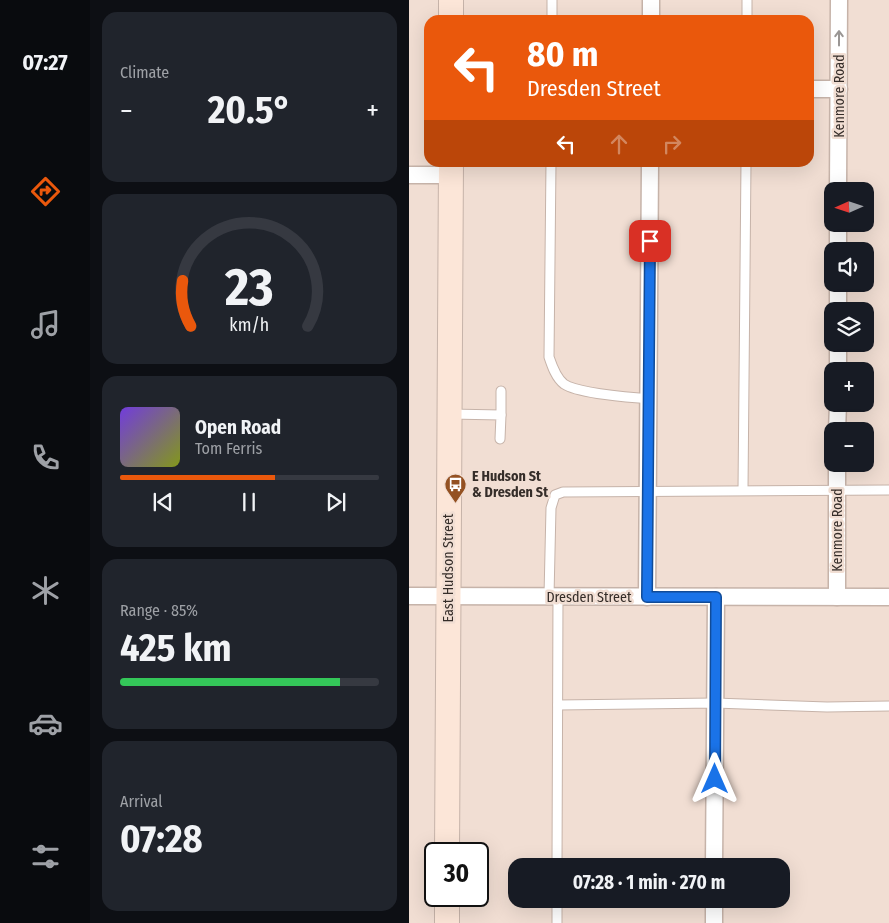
<!DOCTYPE html>
<meta charset="utf-8">
<style>
body{margin:0;font-family:"Fira Sans Condensed",sans-serif;background:#20242c;color:#f1f3f6;height:100vh;display:flex;flex-direction:column;font-size:19px;white-space:nowrap}
*{box-sizing:border-box;margin:0}
p{font-size:16px;color:#9ea1a6}
.icon{flex:none;width:28px;height:28px;fill:none;stroke:currentColor;stroke-width:2;stroke-linecap:round;stroke-linejoin:round}
.map{position:relative;flex:1;overflow:hidden}
.details{display:flex;flex-direction:column;gap:12px;padding:12px;background:#0d0f14;width:319px}
.details>*{flex:none}
.top-card{position:absolute;left:15px;top:15px;width:390px;height:152px;border-radius:15px;box-shadow:0 5px 20px #0002;background:#ea580c;color:#fff;overflow:hidden}
.needle{width:32px;rotate:267deg}
.tools{position:absolute;left:415px;top:182px;display:grid;gap:10px}
.tools a{display:grid;place-items:center;width:50px;height:50px;border-radius:10px;background:#171b24;box-shadow:0 5px 20px #0002;font-size:25px}
.speed{position:absolute;left:15px;top:842px;display:flex;gap:10px;font-size:25px;font-weight:700;text-align:center}
.speed>*{display:grid;place-content:center;width:65px;height:65px;border-radius:50%;background:#171b24;box-shadow:0 5px 20px #0002;line-height:1}
.speed .limit{border:2px solid #111;border-radius:8px;background:#fff;color:#111}
.pin{position:absolute;display:grid;place-items:center;width:42px;height:42px;color:#fff;margin:-21px;border-radius:10px;box-shadow:0 2px 8px #0006}
.me{position:absolute;width:55px;margin:-28px;rotate:0deg;stroke-linejoin:round;filter:drop-shadow(0 0 4px #0008)}
.turn{display:flex;align-items:center;gap:18px;height:105px;padding:0 20px;font-size:22px}
.turn .icon{width:65px;height:65px;stroke-width:2.5}
.turn b{display:block;font-size:35px;line-height:42px}
.lanes{display:flex;align-items:center;height:48px;padding:0 20px;background:#0003;justify-content:center;gap:25px;direction:ltr}
.lanes .off{opacity:.35}
.big{font-size:38px;font-weight:700;line-height:1.1}
.details .tile{flex:1;display:flex;flex-direction:column;justify-content:center;gap:8px;min-width:0;padding:0 18px;border-radius:15px;background:#20242c}
.details .dial{align-items:center;gap:0}
.dial svg{height:130px;overflow:visible;fill:none;stroke:#363941;stroke-width:7;stroke-linecap:round;text-anchor:middle}
.dial text{fill:#f1f3f6;stroke:none}
.song{display:flex;align-items:center;gap:15px}
.cover{width:60px;height:60px;border-radius:8px;background:linear-gradient(135deg,hsl(260 70% 55%),hsl(70 70% 35%))}
.played{height:5px;border-radius:2px;background:linear-gradient(90deg,#ea580c 60%,#363941 60%)}
.keys{display:flex;justify-content:space-around;direction:ltr}
.heat{display:flex;justify-content:space-between;align-items:center;font-size:28px;direction:ltr}
.charge{height:8px;border-radius:4px;background:linear-gradient(90deg,#34c759 85%,#363941 0)}
.trip{position:absolute;left:99px;top:858px;width:282px;height:50px;border-radius:15px;background:#171b24;box-shadow:0 5px 20px #0002;font-weight:700;line-height:50px;text-align:center}
main{display:flex;flex:1;min-height:0}
.tabs{display:flex;flex-direction:column;width:90px;justify-content:space-around;align-items:center;background:#090b0e;color:#9ea1a6}
.tabs .icon{width:35px;height:35px}
.tabs .selected{color:#ea580c}
.tabs b{font-size:22px;color:#f1f3f6}
.map>svg:first-child{display:block}
</style>
<main>
<nav class="tabs">
<b>07:27</b>
<svg class="icon selected" aria-label="directions" viewBox="0 0 24 24"><path d="M12 3l9 9-9 9-9-9zM9 14v-3h6M13 9l2 2-2 2"/></svg>
<svg class="icon" aria-label="music" viewBox="0 0 24 24"><path d="M9 18V5l10-2v13"/><circle cx="6" cy="18" r="3"/><circle cx="16" cy="16" r="3"/></svg>
<svg class="icon" aria-label="phone" viewBox="0 0 24 24"><path d="M5 4h4l2 5-3 2q2 4 5 5l2-3 5 2v4C11 20 4 13 5 4z"/></svg>
<svg class="icon" aria-label="climate" viewBox="0 0 24 24"><path d="M12 3v18M4 7l16 10M4 17L20 7"/></svg>
<svg class="icon" aria-label="car" viewBox="0 0 24 24"><path d="M5 17H2v-5l4-1 3-4h7l3 4 3 1v5h-3M9 17h6M6 11h13"/><circle cx="7" cy="17" r="2"/><circle cx="17" cy="17" r="2"/></svg>
<svg class="icon" aria-label="filters" viewBox="0 0 24 24"><path d="M4 7h16M4 17h16"/><circle cx="9" cy="7" r="2"/><circle cx="15" cy="17" r="2"/></svg>
</nav>
<section class="details">
<div class="tile"><p>Climate</p>
<div class="heat"><a>−</a><b class="big">20.5°</b><a>+</a></div>
</div>
<div class="tile dial"><svg viewBox="0 0 100 80">
<path d="M14 69A42 42 0 1 1 86 69"/>
<path d="M14 69A42 42 0 0 1 9 41" stroke="#ea580c"/>
<text x="50" y="56" font-size="32" font-weight="700">23</text>
<text x="50" y="72" font-size="11">km/h</text>
</svg></div>
<div class="tile">
<div class="song"><i class="cover"></i><div><b>Open Road</b><p>Tom Ferris</p></div></div>
<div class="played"></div>
<div class="keys"><svg class="icon" aria-label="previous" viewBox="0 0 24 24"><path d="M18 5L8 12l10 7zM5 5v14"/></svg><svg class="icon" aria-label="pause" viewBox="0 0 24 24"><path d="M8 5v14M16 5v14"/></svg><svg class="icon" aria-label="next" viewBox="0 0 24 24"><path d="M6 5l10 7-10 7zM19 5v14"/></svg></div>
</div>
<div class="tile"><p>Range · 85%</p><b class="big">425 km</b><div class="charge"></div></div>
<div class="tile"><p>Arrival</p><b class="big">07:28</b></div>
</section>
<div class="map">
<svg width="481" height="923" viewBox="0 0 481 923">
<rect width="100%" height="100%" fill="#f1ded3"/>
<g fill="none" stroke-linecap="round" stroke-linejoin="round">
<defs>
<g id="lane">
<polyline points="338,0 338,20"/>
<polyline points="143,20 143,0"/>
<path d="M 142,162 L 140,357 C 143,366 147,378 155,384 C 170,394 220,397 240,399"/>
<polyline points="41,414 92,415 91,439"/>
<polyline points="92,415 92,391"/>
<polyline points="334,490 337,162"/>
<polyline points="140,596 142,508 146,495 154,492 481,490"/>
<polyline points="149,705 306,703 418,707 481,706"/>
<polyline points="148,866 149,596"/>
<polyline points="148,923 148,899"/>
</g>
<g id="street">
<polyline points="242,20 242,0"/>
<polyline points="400,89 430,89"/>
<polyline points="0,175 42,175"/>
<polyline points="429,191 430,0"/>
<polyline points="429,251 429,224"/>
<polyline points="429,311 429,284"/>
<polyline points="429,371 429,344"/>
<polyline points="428,431 429,404"/>
<polyline points="0,596 481,597"/>
<polyline points="238,597 241,162"/>
<polyline points="428,597 428,464"/>
<polyline points="305,866 307,597"/>
<polyline points="305,923 305,899"/>
</g>
<g id="secondary">
<polyline points="42,20 42,0"/>
<polyline points="38,854 42,162"/>
<polyline points="38,923 38,896"/>
</g>
</defs>
<!-- lane casing -->
<use href="#lane" stroke="#c6b3a9" stroke-width="11"/>
<!-- street casing -->
<use href="#street" stroke="#c6b3a9" stroke-width="19"/>
<!-- secondary casing -->
<use href="#secondary" stroke="#c6b3a9" stroke-width="26"/>
<!-- lane -->
<use href="#lane" stroke="#fff" stroke-width="9"/>
<!-- street -->
<use href="#street" stroke="#fff" stroke-width="16"/>
<!-- secondary -->
<use href="#secondary" stroke="#fce6d8" stroke-width="24"/>
</g>
<!-- one-way arrows -->
<defs><path id="oneway-shaft" d="M-6 0H5M1.5-3L5.5 0L1.5 3" fill="none" stroke-width="1.6" stroke-linecap="round" stroke-linejoin="round" transform="scale(1.25)"/></defs>
<use stroke="#9a9694" href="#oneway-shaft" transform="translate(430 38) rotate(-90)"/>
<g fill="none" stroke-linecap="round" stroke-linejoin="round">
<defs>
<polyline id="route" points="241,241 238,597 307,597 306,779"/>
</defs>
<!-- route casing -->
<use href="#route" stroke="#114b97" stroke-width="12"/>
<!-- route -->
<use href="#route" stroke="#1a73e8" stroke-width="9"/>
</g>
<!-- icons -->
<defs>
<symbol id="bus-pin" viewBox="-11 -11 22 30"><path d="M0 17L-7.5 6A9.5 9.5 0 1 1 7.5 6Z" fill="#945122" stroke="#f1ded3"/><path d="M-5-6H5V4H4V6H2V4H-2V6H-4V4H-5ZM-3.5-4V0h7V-4ZM-3.5 1.2v1.5H-2V1.2ZM2 1.2v1.5H3.5V1.2Z" fill="#fff"/></symbol>
</defs>
<g fill-rule="evenodd">
<use href="#bus-pin" x="34" y="472" width="25" height="34"/>
</g>
<g text-anchor="middle" stroke-width="5" stroke-linejoin="round" paint-order="stroke">
<!-- street labels -->
<g font-size="14" fill="#352d29" stroke="#f1ded3">
<text transform="translate(430 96) rotate(-90)" y="5">Kenmore Road</text>
<text transform="translate(428 530) rotate(-90)" y="5">Kenmore Road</text>
<text transform="translate(39 568) rotate(-90)" y="5">East Hudson Street</text>
<text x="180" y="602">Dresden Street</text>
</g>
<!-- poi labels -->
<g font-size="14" font-weight="bold" fill="#352d29" stroke="#f1ded3" text-anchor="start">
<text x="63" y="481">E Hudson St<tspan x="63" dy="16">&amp; Dresden St</tspan></text>
</g>
</g>
</svg>
<div class="tools">
<a><svg class="needle" viewBox="-14 -14 28 28"><path d="M0-13l5 13h-10z" fill="#e53935"/><path d="M0 13l5-13h-10z" fill="#9ea1a6"/></svg></a>
<a><svg class="icon" aria-label="sound" viewBox="0 0 24 24"><path d="M4 9h4l5-4v14l-5-4H4zM17 9q2 3 0 6"/></svg></a>
<a><svg class="icon" aria-label="layers" viewBox="0 0 24 24"><path d="M12 4l9 5-9 5-9-5zM3 14l9 5 9-5"/></svg></a>
<a>+</a>
<a>−</a>
</div>
<div class="speed"><div class="limit">30</div></div>
<div class="pin" style="left:241px;top:241px;background:#d93025"><svg class="icon" aria-label="arrive" viewBox="0 0 24 24"><path d="M6 21V4h12l-3 4 3 4H6"/></svg></div>
<svg class="me" style="left:306px;top:779px" viewBox="-20 -20 40 40"><path d="M0-17L14 15 0 8-14 15z" fill="#1a73e8" stroke="#fff" stroke-width="4"/></svg>
<div class="trip">07:28 · 1 min · 270 m</div>
<div class="top-card">
<div class="turn"><svg class="icon" aria-label="left" viewBox="0 0 24 24"><path d="M17 20v-9H6M10 6l-5 5 5 5"/></svg><div><b>80 m</b>Dresden Street</div></div>
<div class="lanes"><svg class="icon" aria-label="left" viewBox="0 0 24 24"><path d="M17 20v-9H6M10 6l-5 5 5 5"/></svg><svg class="icon off" aria-label="ahead" viewBox="0 0 24 24"><path d="M12 20V5M6 11l6-6 6 6"/></svg><svg class="icon off" aria-label="right" viewBox="0 0 24 24"><path d="M7 20v-9h11M14 6l5 5-5 5"/></svg></div>
</div>
</div>
</main>
